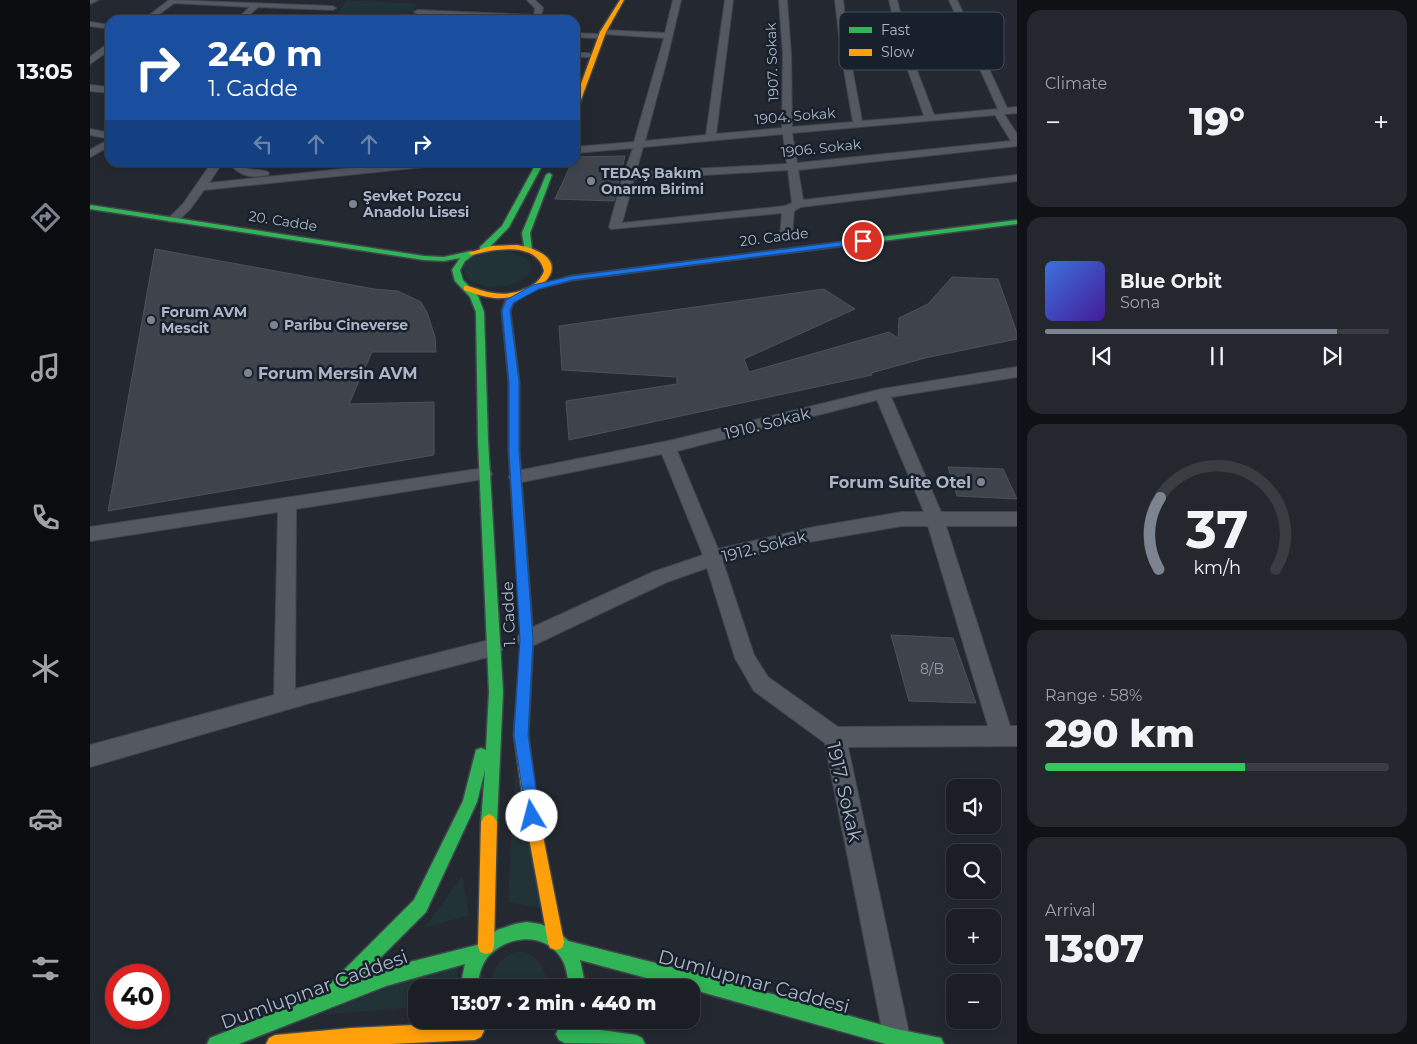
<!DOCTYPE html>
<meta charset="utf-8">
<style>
body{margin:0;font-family:Montserrat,sans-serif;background:#24272d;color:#f1f3f6;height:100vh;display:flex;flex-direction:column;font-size:19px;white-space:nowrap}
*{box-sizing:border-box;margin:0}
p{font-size:16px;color:#a0a2a7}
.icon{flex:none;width:28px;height:28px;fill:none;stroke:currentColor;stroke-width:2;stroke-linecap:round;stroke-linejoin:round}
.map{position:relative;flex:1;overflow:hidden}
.sheet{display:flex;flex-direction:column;gap:10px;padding:10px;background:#0f1114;width:400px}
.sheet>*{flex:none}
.guide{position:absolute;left:15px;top:15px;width:475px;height:152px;border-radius:15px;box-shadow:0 2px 12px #0003,0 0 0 1px #393d42;background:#1a4fa0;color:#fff;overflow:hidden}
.fabs{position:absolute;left:856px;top:779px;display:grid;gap:10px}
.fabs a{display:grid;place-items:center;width:55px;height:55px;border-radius:10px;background:#1b1f25;box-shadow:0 2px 12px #0003,0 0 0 1px #393d42;font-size:25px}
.speed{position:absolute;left:15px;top:964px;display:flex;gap:10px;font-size:25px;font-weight:700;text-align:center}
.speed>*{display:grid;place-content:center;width:65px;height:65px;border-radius:50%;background:#1b1f25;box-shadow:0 2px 12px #0003,0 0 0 1px #393d42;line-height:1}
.speed .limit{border:8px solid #d22;background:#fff;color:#111}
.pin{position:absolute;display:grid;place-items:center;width:42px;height:42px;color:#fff;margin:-21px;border:2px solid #fff;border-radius:50%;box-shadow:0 1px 5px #0007}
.me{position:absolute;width:55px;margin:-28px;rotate:352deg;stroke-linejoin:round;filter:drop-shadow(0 0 4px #0008)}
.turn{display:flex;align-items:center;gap:18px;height:105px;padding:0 20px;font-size:22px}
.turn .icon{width:65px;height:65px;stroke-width:2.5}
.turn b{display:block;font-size:35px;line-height:42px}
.lanes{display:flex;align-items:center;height:48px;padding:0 20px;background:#0003;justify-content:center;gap:25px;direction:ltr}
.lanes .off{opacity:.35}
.big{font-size:38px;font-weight:800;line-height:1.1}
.sheet .tile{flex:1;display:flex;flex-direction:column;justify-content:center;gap:8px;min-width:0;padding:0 18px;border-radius:15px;background:#24272d}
.sheet .dial{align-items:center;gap:0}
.dial svg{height:130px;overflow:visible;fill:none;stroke:#393d42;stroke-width:7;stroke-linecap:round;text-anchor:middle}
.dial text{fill:#f1f3f6;stroke:none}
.song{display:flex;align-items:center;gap:15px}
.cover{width:60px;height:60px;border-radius:8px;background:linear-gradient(135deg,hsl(220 70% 55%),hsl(260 70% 35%))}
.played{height:5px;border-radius:2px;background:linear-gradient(90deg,#7c8491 85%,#393d42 85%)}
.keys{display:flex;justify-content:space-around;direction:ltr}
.heat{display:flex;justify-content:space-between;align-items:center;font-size:28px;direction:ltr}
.charge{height:8px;border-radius:4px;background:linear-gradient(90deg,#34c759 58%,#393d42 0)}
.trip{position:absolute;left:318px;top:979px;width:292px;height:50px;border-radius:15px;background:#1b1f25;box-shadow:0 2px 12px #0003,0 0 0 1px #393d42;font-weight:800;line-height:50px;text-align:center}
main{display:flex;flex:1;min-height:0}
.tabs{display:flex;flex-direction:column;width:90px;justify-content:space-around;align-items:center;background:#0b0c0f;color:#a0a2a7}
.tabs .icon{width:35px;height:35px}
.tabs .current{color:#7c8491}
.tabs b{font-size:22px;color:#f1f3f6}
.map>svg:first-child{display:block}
</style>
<main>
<nav class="tabs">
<b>13:05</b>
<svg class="icon current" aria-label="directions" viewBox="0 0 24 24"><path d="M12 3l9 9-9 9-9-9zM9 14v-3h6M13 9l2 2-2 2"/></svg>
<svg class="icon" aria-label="music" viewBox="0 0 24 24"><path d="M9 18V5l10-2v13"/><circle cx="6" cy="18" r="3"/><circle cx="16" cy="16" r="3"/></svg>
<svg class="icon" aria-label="phone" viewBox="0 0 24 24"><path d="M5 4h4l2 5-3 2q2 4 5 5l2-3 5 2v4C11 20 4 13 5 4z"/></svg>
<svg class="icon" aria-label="climate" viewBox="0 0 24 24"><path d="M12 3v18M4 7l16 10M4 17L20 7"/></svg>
<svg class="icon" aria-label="car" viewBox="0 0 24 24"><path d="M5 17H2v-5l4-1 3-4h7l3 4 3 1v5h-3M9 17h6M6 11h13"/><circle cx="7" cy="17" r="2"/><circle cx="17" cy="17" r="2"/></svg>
<svg class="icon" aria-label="filters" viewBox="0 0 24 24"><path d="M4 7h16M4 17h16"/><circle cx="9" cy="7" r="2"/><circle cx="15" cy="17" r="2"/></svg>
</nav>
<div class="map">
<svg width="927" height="1044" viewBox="0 0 927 1044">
<rect width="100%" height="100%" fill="#242931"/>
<!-- green -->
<g fill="#213337">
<polygon points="257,0 327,4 323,11 319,11 309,20 243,20"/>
<path d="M 414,251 C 471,261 426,297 388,284 C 382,282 376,279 374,272 C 370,255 403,252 414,251 Z"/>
<polygon points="425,770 456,908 418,902"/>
<polygon points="372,877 379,915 334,928"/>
<path d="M 430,951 C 448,955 458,969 455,987 L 403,987 C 400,969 412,955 430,951 Z"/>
<polygon points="367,961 369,987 326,988 326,1007 229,1015"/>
</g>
<!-- building -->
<g fill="#3f444c" stroke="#4b515a">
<polygon points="535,156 524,201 465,199 482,162 485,162 485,157"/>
<polygon points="65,249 284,289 308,291 331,302 337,312 345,337 346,352 282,352 259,404 344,402 344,455 18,511"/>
<polygon points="862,277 908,279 927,333 927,339 835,358 781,373 782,375 479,440 476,401 587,384 587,377 472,370 469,326 734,289 765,309 654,359 659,372 799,332 808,338 809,318 838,304"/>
<polygon points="858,467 913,469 927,499 867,496"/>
<polygon points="801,635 863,638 886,703 819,701"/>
</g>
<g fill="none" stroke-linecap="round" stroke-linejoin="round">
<defs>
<g id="street">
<polygon points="0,0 8,0 0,4"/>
<polygon points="79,0 242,6 246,8 242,10 168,7 154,20 146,20 160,7 84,3 62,20 53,20"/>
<polygon points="437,0 445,0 453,8 450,20 328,14 324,12 328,10 444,15 445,8"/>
<path d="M 583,0 L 591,0 L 577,59 L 555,141 L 616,135 L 635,0 L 643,0 L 626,134 L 692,128 L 693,54 L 689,0 L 697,0 L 701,54 L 702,127 L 763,122 L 751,52 L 745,0 L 753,0 L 759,52 L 772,121 L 834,116 L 811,50 L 799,0 L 807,0 L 819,50 L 844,115 L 908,109 L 859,0 L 867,0 L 917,108 L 927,107 L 927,113 L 914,114 L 927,134 L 927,146 L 708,170 L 713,200 L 927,175 L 927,181 L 711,207 L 704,211 L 702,236 L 696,240 L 690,236 L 692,213 L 521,229 L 519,227 L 533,176 L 543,148 L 485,153 L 485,147 L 544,142 L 574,38 L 513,34 L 509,32 L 513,30 L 575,33 ZM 905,115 L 921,141 L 707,163 L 702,133 ZM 693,134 L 697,164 L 546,172 L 553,147 ZM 698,170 L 702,203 L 695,206 L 532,223 L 544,179 Z"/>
<polygon points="0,22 20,25 20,29 0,26"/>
<polygon points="485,33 506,34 510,36 506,38 485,37"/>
<polygon points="17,44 20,44 20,50 0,64 0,57"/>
<polygon points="485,53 498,53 502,55 498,57 485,57"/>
<polygon points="0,85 20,87 20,93 0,91"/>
<polygon points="0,129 20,133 20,139 0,135"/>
<polygon points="20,139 20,146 0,157 0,150"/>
<polygon points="122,162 133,162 119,183 318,162 358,162 353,165 114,190 101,208 87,222 79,222 77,220 93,204"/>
<path d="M 144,162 L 155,162 L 153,166 C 161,173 172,167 179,173 L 178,175 C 164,178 151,177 142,166 Z"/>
<path d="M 927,367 L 927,377 L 801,397 L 851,512 L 927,512 L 927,526 L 856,526 L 920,726 L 927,726 L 927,746 L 758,747 L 820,1038 L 817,1044 L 795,1044 L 735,743 L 664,691 L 645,658 L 617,568 L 577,582 L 444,645 L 437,647 L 430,645 L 427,639 L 430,633 L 563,572 L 613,555 L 572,454 L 427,483 L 421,481 L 419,477 L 421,473 L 427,471 L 583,440 L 792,389 ZM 787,400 L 834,512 L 812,512 L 724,527 L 628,549 L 587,451 ZM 812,526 L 838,526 L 898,726 L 748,727 L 678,677 L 664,655 L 633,562 L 724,541 Z"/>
<polygon points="394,468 400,470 402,474 400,478 206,509 205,689 403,639 410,642 413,648 410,654 220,703 0,767 0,745 184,695 188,512 0,541 0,527"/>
</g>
<g id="fast">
<polygon points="447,162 454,162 419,227 396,251 390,251 390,247 412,226"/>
<polygon points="459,173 462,175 440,233 442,250 435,252 432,233 456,175"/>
<path d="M 0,205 L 334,256 L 354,257 L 381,251 L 386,253 L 375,261 L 370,270 L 373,280 L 388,296 L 394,312 L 398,440 L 413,692 L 407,822 L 404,827 L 399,830 L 394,827 L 391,822 L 395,770 L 387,802 L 336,912 L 269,979 L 296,968 L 387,945 L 407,930 L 425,924 L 437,922 L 450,924 L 468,931 L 478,941 L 629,979 L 806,1029 L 851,1038 L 854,1044 L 796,1044 L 601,989 L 601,988 L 594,988 L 490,960 L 496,988 L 479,988 C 478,979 477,969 473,961 C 457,931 417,934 397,958 C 390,967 389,977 387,988 L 370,988 L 375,964 L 296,986 L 149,1044 L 117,1044 L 120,1038 L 229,995 L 324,900 L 373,801 L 386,750 L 391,748 L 396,750 L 399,692 L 388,440 L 386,312 L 380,297 L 365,281 L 362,270 L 370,258 L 354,261 L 334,260 L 0,209 Z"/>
<polygon points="927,220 927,224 482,280 446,289 442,287 482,276"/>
<polygon points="434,289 438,292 423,303 420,311 429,382 429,451 443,639 438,735 436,740 431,742 426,740 424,735 431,639 419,451 419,382 412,311 416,300"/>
<polygon points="475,1025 546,1035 552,1038 555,1044 475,1043 469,1040 466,1034 469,1028"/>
</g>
<g id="slow">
<polygon points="530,0 534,0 516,32 488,108 485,110 485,100 510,32"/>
<path d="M 427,245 C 489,256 458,296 412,298 C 399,299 386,294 374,290 L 374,286 L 377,286 C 386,288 394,292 404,293 C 421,296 448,289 454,271 C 447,241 405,249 382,255 L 378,253 L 401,246 Z"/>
<polygon points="431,728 436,730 438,735 449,816 474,942 472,948 466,950 460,948 458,942 435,816 424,735 426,730"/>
<polygon points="399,814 404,817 407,822 404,946 402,952 396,954 390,952 388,946 391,822 394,817"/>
<polygon points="385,1022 391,1025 394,1031 391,1037 385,1040 300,1044 176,1044 179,1038 185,1035 261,1028"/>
</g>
</defs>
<!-- street casing -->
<use href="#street" stroke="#41464e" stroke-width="2"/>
<!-- fast casing -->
<use href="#fast" stroke="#41464e" stroke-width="3"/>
<!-- slow casing -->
<use href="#slow" stroke="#41464e" stroke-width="3"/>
<!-- street -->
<use href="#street" fill="#545860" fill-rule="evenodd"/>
<!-- fast -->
<use href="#fast" fill="#30b455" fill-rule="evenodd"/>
<!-- slow -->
<use href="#slow" fill="#ff9f0a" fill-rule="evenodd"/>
</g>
<!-- route -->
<polygon fill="#1a73e8" stroke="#114b97" points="773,239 777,241 776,243 482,280 449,289 423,303 420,311 429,382 429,451 443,639 438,735 450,816 448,821 442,823 437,821 424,735 430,639 419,451 419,382 412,311 416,300 443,285 482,276"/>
<!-- markers -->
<g fill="#7c8491" stroke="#18202c" stroke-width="2">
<circle cx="501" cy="181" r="5"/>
<circle cx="263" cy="204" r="5"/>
<circle cx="61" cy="320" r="5"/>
<circle cx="184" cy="325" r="5"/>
<circle cx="158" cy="373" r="5"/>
<circle cx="891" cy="482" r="5"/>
</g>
<g text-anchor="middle" stroke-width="5" stroke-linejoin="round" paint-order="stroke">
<!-- far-street labels -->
<g font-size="14" fill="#acb5c5" stroke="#18202c">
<text transform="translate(682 62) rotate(-92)" y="5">1907. Sokak</text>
<text transform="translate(705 116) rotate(-5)" y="5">1904. Sokak</text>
<text transform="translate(731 148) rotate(-6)" y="5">1906. Sokak</text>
<text transform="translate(193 221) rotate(9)" y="5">20. Cadde</text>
<text transform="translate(684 237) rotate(-7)" y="5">20. Cadde</text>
</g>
<!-- far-poi labels -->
<g font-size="14" font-weight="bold" fill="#acb5c5" stroke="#18202c" text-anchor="start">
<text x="511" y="178">TEDAŞ Bakım<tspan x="511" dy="16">Onarım Birimi</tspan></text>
<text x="273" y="201">Şevket Pozcu<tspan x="273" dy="16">Anadolu Lisesi</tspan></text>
<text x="71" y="317">Forum AVM<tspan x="71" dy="16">Mescit</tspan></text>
<text x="194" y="330">Paribu Cineverse</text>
</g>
<!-- number labels -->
<g font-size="14" fill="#9199a7">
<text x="842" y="674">8/B</text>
</g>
<!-- poi labels -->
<g font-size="16" font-weight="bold" fill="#acb5c5" stroke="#18202c" text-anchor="start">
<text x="168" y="379">Forum Mersin AVM</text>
<text x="881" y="488" text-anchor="end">Forum Suite Otel</text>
</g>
<!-- street labels -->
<g font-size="16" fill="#acb5c5" stroke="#18202c">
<text transform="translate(677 423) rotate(-14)" y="6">1910. Sokak</text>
<text transform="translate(674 546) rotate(-14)" y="6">1912. Sokak</text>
<text transform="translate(418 614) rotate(-92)" y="6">1. Cadde</text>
</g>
<!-- near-street labels -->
<g font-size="19" fill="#acb5c5" stroke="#18202c">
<text transform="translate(755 792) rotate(77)" y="7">1917. Sokak</text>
<text transform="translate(664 981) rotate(15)" y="7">Dumlupınar Caddesi</text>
<text transform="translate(224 989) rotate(-20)" y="7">Dumlupınar Caddesi</text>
</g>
</g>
<!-- legend -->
<rect x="749" y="12" width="165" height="58" rx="8" fill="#18202c" stroke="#444d5a" stroke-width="1"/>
<rect x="759" y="27" width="23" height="6" fill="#30b455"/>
<rect x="759" y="49" width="23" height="7" fill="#ff9f0a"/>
<g font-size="14" fill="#acb5c5">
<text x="791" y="35">Fast</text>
<text x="791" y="57">Slow</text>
</g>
</svg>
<div class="fabs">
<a><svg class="icon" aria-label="sound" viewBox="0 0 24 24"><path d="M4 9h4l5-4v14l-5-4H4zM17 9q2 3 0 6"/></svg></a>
<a><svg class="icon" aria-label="search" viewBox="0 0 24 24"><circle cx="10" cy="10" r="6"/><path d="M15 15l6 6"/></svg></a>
<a>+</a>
<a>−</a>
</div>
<div class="speed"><div class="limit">40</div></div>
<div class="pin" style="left:773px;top:241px;background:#d93025"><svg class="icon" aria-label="arrive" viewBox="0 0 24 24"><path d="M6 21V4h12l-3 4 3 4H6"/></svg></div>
<svg class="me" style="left:442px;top:816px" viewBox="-20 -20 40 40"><circle r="19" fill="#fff"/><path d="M0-13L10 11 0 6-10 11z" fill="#1a73e8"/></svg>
<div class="trip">13:07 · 2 min · 440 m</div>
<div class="guide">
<div class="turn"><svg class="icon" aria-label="right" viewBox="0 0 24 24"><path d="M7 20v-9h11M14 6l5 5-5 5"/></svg><div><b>240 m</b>1. Cadde</div></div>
<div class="lanes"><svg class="icon off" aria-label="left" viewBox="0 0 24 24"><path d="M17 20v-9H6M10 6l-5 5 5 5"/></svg><svg class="icon off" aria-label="ahead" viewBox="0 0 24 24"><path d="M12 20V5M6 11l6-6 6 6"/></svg><svg class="icon off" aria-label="ahead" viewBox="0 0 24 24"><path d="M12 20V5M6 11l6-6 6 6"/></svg><svg class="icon" aria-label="right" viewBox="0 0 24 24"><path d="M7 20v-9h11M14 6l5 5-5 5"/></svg></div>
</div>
</div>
<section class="sheet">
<div class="tile"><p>Climate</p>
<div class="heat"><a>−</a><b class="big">19°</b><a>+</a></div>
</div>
<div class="tile">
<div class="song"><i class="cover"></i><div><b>Blue Orbit</b><p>Sona</p></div></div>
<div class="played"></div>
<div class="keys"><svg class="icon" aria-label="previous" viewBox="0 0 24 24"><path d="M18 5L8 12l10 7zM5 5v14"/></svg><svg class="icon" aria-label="pause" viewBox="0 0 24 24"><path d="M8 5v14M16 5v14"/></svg><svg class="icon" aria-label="next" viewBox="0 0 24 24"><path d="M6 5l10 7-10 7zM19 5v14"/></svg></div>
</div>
<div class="tile dial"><svg viewBox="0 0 100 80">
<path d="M14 69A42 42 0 1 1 86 69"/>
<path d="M14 69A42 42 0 0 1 15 25" stroke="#7c8491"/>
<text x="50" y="56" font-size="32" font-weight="700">37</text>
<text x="50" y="72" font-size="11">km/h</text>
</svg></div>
<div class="tile"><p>Range · 58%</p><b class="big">290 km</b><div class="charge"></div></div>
<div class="tile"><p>Arrival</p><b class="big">13:07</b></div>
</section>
</main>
